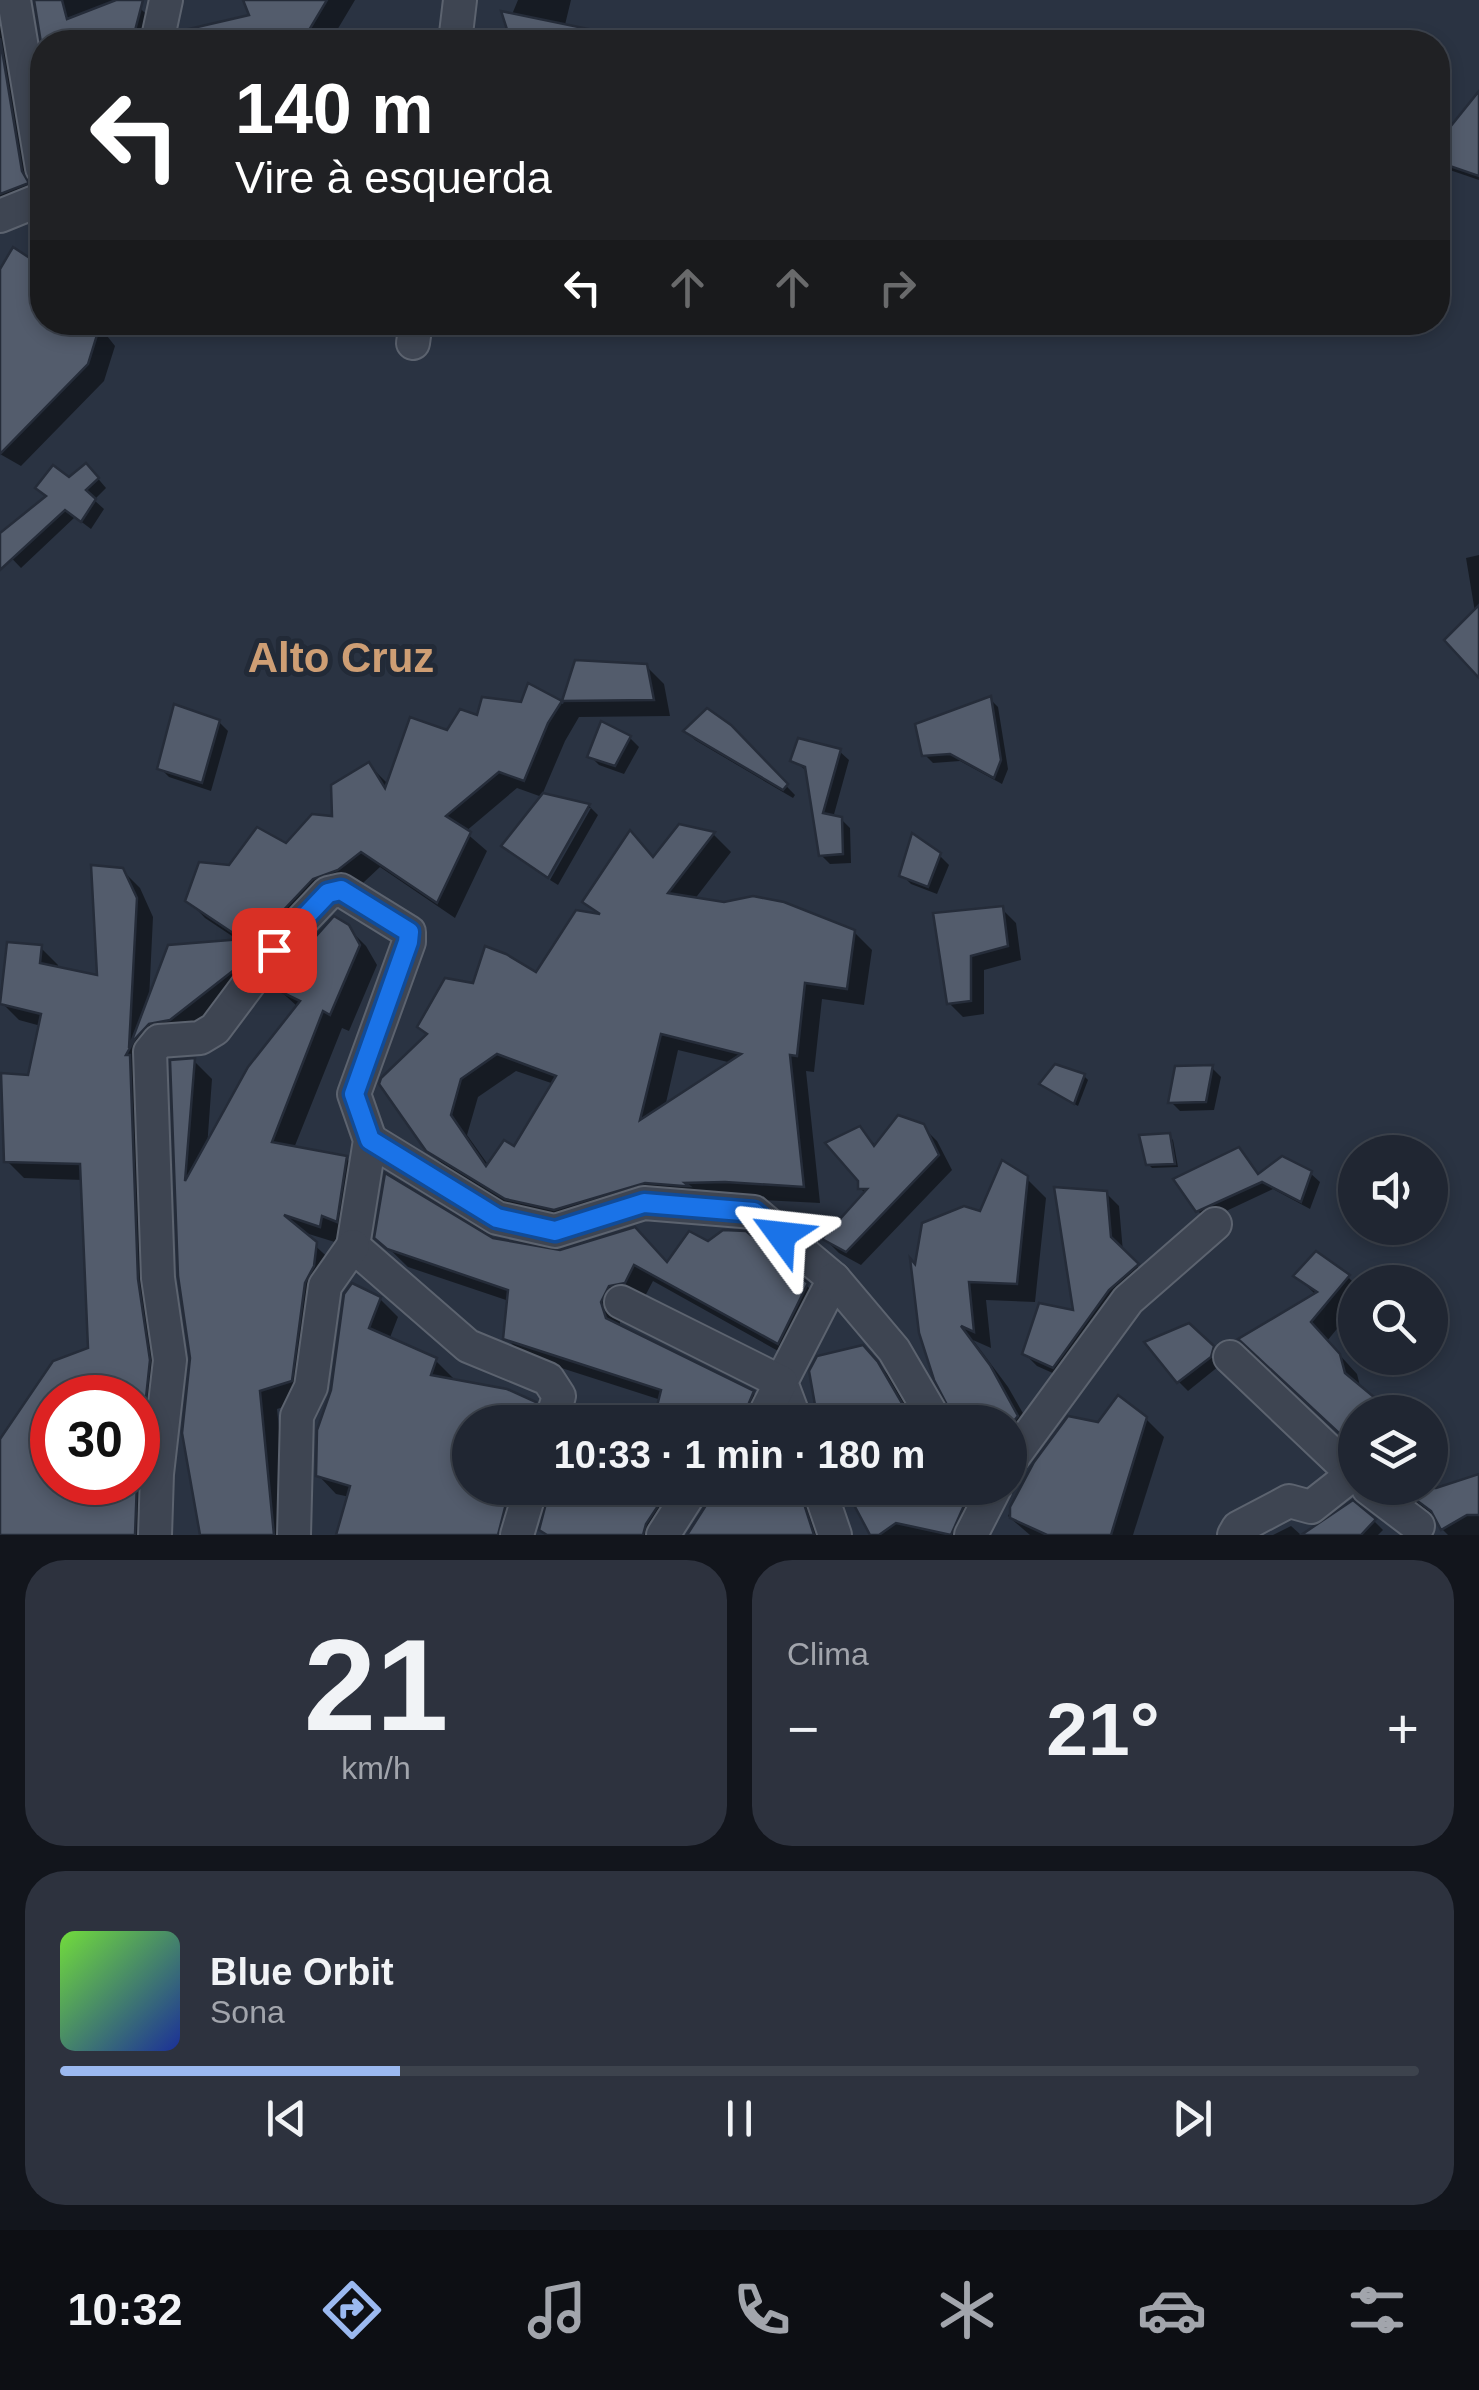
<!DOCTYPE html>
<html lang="pt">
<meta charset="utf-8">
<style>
body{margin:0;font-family:Helvetica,sans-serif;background:#2d323e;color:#f1f3f6;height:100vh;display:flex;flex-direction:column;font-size:38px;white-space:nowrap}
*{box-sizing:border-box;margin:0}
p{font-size:32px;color:#a2a5ac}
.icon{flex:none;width:55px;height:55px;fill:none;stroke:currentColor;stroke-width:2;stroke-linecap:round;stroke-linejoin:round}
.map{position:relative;height:1535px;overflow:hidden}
.details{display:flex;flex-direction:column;gap:25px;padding:25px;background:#12151c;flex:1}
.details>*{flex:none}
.hud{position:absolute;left:30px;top:30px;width:1420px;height:305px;border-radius:40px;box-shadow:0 5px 15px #0003,0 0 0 2px #3d434d;background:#202124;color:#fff;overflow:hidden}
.tools{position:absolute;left:1338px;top:1135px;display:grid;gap:20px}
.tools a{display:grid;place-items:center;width:110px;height:110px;border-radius:50%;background:#202632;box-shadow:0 5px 15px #0003,0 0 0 2px #3d434d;font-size:50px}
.speed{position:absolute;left:30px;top:1375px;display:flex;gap:20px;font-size:50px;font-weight:700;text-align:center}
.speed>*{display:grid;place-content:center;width:130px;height:130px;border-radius:50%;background:#202632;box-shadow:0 5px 15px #0003,0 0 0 2px #3d434d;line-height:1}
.speed .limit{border:15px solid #d22;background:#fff;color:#111}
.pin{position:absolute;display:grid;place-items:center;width:85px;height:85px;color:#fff;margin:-42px;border-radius:20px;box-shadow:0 5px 15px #0006}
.me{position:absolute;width:110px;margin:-55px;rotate:300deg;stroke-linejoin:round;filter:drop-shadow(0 0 8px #0008)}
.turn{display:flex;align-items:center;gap:35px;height:210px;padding:0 40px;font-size:45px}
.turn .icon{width:130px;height:130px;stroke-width:2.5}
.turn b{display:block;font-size:70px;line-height:85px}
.lanes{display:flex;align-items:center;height:95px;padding:0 40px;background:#0003;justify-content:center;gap:50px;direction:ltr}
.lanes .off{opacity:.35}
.big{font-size:75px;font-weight:700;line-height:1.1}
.details .tile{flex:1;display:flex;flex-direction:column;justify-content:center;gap:15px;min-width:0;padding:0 35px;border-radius:40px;background:#2d323e}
.details .dial{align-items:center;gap:0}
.dial b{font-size:130px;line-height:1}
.song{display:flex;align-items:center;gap:30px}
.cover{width:120px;height:120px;border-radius:15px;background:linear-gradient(135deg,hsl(100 70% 55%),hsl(230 70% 35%))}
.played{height:10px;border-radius:5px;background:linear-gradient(90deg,#9bb9f0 25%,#3d434d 25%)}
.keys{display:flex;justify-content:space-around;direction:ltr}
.heat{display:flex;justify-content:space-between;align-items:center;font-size:55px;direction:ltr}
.details .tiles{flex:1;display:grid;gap:25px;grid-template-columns:1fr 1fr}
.tile:last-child{grid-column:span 2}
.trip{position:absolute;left:452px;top:1405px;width:575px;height:100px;border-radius:50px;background:#202632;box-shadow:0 5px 15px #0003,0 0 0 2px #3d434d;font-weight:700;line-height:100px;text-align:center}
.tab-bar{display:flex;height:160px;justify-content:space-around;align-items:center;background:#0d0f14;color:#a2a5ac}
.tab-bar .icon{width:70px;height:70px}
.tab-bar .selected{color:#9bb9f0}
.tab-bar b{font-size:45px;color:#f1f3f6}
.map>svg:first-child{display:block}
</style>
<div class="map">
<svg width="1479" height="1535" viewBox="0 0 1479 1535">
<rect width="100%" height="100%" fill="#2a3342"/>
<!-- shadow -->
<g fill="#0007" fill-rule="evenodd">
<polygon points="0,0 12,23 40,192 0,216"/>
<polygon points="37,0 131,0 156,23 152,42 44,42"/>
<polygon points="245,0 355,0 330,42 183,42 181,37 261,14"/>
<polygon points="518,0 571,0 563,33 569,42 514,42 508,24"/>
<polygon points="1478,96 1479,97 1479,180 1438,166 1438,146"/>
<polygon points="14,251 42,268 42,322 96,322 115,346 104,381 21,466 0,454 0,274"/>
<polygon points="95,475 106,488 94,500 104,509 91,529 75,517 21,568 0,546 0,536 69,480"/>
<polygon points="1479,555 1479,676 1475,612 1466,558"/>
<path d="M 577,663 L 646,666 L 664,684 L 670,716 L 579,717 L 565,741 L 542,795 L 589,806 L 598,815 L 558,885 L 550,880 L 591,808 L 585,808 L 546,877 L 514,854 L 542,797 L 517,788 L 465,832 L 487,851 L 455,918 L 380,867 L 251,988 L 167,1040 L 154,1298 L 153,1535 L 0,1535 L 0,1443 L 90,1350 L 83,1180 L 24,1178 L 7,1161 L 41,1026 L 19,1020 L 1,1002 L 41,948 L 58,965 L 58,969 L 99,978 L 122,870 L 140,888 L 153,917 L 149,1000 L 241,942 L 205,918 L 188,900 L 230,868 L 287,846 L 335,818 L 369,765 L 389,785 L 448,733 L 478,718 L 522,705 L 529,686 L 563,704 ZM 52,1398 L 138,1398 L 138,1482 L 52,1482 Z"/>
<polygon points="990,699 998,707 1008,769 1002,784 960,761 933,763 925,755"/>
<polygon points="219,722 228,731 211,791 169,777 160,768"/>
<polygon points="729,727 795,795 793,798 695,740 686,731"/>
<polygon points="630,738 639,747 624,774 599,765 590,756"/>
<polygon points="839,751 849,760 833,818 841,819 850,828 851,863 830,864 821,855 808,772 793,760"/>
<path d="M 680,827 L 714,835 L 731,852 L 694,900 L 854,932 L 872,950 L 864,1005 L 822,999 L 814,1072 L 806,1071 L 820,1203 L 744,1199 L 573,1227 L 525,1216 L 446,1168 L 427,1149 L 474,986 L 537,975 L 601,917 L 585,901 L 655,860 ZM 678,1050 L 732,1063 L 665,1107 ZM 516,1071 L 554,1084 L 514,1150 L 489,1166 L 467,1135 L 478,1097 Z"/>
<polygon points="939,855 949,865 937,894 911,884 902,875"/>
<polygon points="1002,909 1016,923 1021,960 984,970 984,1014 963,1017 949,1003 936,915"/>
<polygon points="347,927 366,946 377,965 349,1031 342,1028 294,1148 346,1158 364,1177 338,1243 299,1231 334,1263 309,1399 277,1409 290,1535 203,1535 173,1063 194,1061 212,1079 207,1148 298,1007 276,987"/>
<polygon points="1212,1068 1221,1077 1214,1110 1180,1111 1171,1102"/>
<polygon points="1084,1076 1088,1080 1078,1106 1046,1088"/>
<polygon points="922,1126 937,1141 952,1170 861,1265 839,1253 825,1239 866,1194 860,1188 860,1129 877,1147"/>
<polygon points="1169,1136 1173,1140 1178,1167 1152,1168 1148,1164"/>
<polygon points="1248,1159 1260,1176 1310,1173 1320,1182 1310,1209 1273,1189 1207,1220 1198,1211"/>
<polygon points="1026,1178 1046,1198 1035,1302 986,1300 991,1348 973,1340 1008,1387 1036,1436 1010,1464 1010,1422 958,1422 916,1268"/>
<polygon points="1106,1193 1119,1206 1123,1252 1149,1278 1066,1379 1037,1366 1024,1353 1076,1314"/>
<polygon points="377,1237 492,1240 560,1253 668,1265 806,1285 825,1304 796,1361 653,1281 643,1300 620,1313 620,1328 753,1393 771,1411 766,1422 574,1422 581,1406 656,1420 661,1400 524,1356 506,1338 509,1301 408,1267"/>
<polygon points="1297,1276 1348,1277 1355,1284 1355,1307 1327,1341 1357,1374 1361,1390 1387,1412 1355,1412 1355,1449 1242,1340 1316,1295"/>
<polygon points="380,1299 398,1317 389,1340 435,1360 453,1378 452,1381 535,1404 553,1422 470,1422 470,1488 543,1488 519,1535 341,1535 350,1497 336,1494 318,1475 319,1431"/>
<polygon points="1188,1326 1222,1358 1219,1366 1188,1391 1179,1382"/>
<polygon points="862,1347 896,1383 919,1422 817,1422 814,1405"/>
<polygon points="1146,1419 1164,1437 1133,1535 1030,1535 1008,1516 1036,1463 1099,1425"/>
<polygon points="1430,1451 1440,1461 1430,1474"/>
<polygon points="1479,1477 1479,1535 1448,1535 1440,1527 1439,1519 1396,1488 1430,1488 1430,1484 1439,1489"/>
<polygon points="552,1488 704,1488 669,1535 553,1535 564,1500"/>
<polygon points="715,1488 811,1488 825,1535 689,1535 712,1500"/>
<polygon points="848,1488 963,1488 986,1512 978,1535 873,1535"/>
<polygon points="1374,1521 1383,1530 1378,1535 1305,1535"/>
<polygon points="1291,1526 1301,1535 1273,1535"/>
</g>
<!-- building -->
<g fill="#535c6c" stroke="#252c39" stroke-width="2.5" fill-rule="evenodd">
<polygon points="34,0 62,0 67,19 116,0 143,0 132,42 42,42 42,49"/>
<polygon points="243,0 327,0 302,42 177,42 180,31 249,15"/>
<polygon points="501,11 598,31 597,42 511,42"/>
<polygon points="0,38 22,171 29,183 0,194"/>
<polygon points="1479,91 1479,176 1438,162 1438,142"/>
<polygon points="13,247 42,266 42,322 101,322 88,364 0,454 0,269"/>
<polygon points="86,463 99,478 86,490 96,499 81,522 65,510 0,570 0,533 46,496 35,488 53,465 69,477"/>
<polygon points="1479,605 1479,678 1444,640"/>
<polygon points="575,660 647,664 654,700 562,701 548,723 524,781 499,772 446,816 471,832 437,903 361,852 338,870 313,879 259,936 234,970 170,1020 149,1024 135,1039 126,1055 130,1055 138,1279 150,1360 146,1398 52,1398 52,1482 137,1482 135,1535 0,1535 0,1439 53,1361 88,1348 80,1164 4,1162 1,1073 28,1075 41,1014 0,1004 7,942 42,945 40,963 97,975 91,865 123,868 137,898 129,1048 168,945 242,939 185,901 199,862 229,865 257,827 286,843 312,814 332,816 331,785 369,762 385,788 410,717 447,730 460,709 477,715 482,697 521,702 528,683 562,701"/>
<polygon points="991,696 1001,760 994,778 950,754 922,756 915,724"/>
<polygon points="174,704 220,720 202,783 157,769"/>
<polygon points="707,708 731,725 788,784 783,790 683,731"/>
<polygon points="601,721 631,736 615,766 587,757"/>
<polygon points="798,738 841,749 823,813 842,817 843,854 819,856 805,767 790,761"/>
<polygon points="543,793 590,804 548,878 501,846"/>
<path d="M 679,824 L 715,832 L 668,893 L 724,902 L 753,896 L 784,902 L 855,930 L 847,989 L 805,983 L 797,1056 L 790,1055 L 804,1187 L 725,1182 L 685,1183 L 689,1186 L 683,1186 L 645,1183 L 554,1210 L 505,1199 L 426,1151 L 379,1084 L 381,1078 L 427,1034 L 417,1027 L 445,978 L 473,983 L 485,946 L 506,954 L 536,972 L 576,910 L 600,914 L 582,902 L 630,830 L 653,857 ZM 661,1034 L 741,1054 L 640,1120 ZM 497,1054 L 556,1076 L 514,1146 L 504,1140 L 486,1166 L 451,1115 L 461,1079 Z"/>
<polygon points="912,833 941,853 928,887 899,876"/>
<polygon points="1003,906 1008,946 971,956 971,1001 947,1004 933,913"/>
<polygon points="334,916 349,925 360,945 330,1015 323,1011 272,1142 347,1156 337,1222 322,1216 320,1227 284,1215 317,1242 314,1266 305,1283 292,1381 260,1391 274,1535 200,1535 182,1433 190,1358 178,1276 170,1060 195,1058 185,1181 248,1067 300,1001 273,988 276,981"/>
<polygon points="1055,1064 1085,1074 1074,1104 1039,1084"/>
<polygon points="1213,1065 1206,1102 1168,1103 1175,1066"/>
<polygon points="898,1115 924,1124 939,1155 846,1252 822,1239 867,1189 858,1189 858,1181 825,1143 860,1126 874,1146"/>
<polygon points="1170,1133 1175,1164 1146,1165 1139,1135"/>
<polygon points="1239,1147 1258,1174 1282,1156 1312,1171 1301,1202 1262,1182 1196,1212 1173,1179"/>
<polygon points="1002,1160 1028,1176 1017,1284 969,1282 974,1332 961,1326 990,1365 1018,1416 1013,1422 956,1422 934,1380 919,1333 910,1258 915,1264 922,1223 964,1206 980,1211"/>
<polygon points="385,1173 493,1238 560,1250 635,1227 667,1262 689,1231 708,1241 723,1230 746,1231 808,1283 778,1344 634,1265 625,1283 609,1286 601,1302 606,1318 754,1391 741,1422 653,1422 661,1390 503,1339 508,1290 387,1249 374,1238"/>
<polygon points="1054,1187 1107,1191 1111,1237 1139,1264 1109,1290 1053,1368 1022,1354 1039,1303 1073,1310"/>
<polygon points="1316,1251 1350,1275 1311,1322 1340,1354 1345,1373 1392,1412 1355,1412 1355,1448 1238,1339 1317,1292 1293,1276"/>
<polygon points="352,1283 381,1297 369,1328 437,1358 431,1375 507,1389 536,1402 532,1422 470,1422 470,1488 510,1488 498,1535 336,1535 350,1486 316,1476 317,1430 331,1390 344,1294"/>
<polygon points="1189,1323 1214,1346 1211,1357 1177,1383 1144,1342"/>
<polygon points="863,1345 878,1362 913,1422 818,1422 809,1371 817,1356"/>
<polygon points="1118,1395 1147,1417 1111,1535 1047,1535 1010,1518 1010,1507 1034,1462 1068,1416 1098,1422"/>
<polygon points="1479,1474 1479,1515 1467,1515 1441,1530 1431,1511 1400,1488 1436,1488"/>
<polygon points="550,1488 670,1488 646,1524 643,1535 547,1535 539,1530"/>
<polygon points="713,1488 799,1488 814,1535 687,1535 710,1499"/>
<polygon points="845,1488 958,1488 966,1501 951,1535 896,1523 879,1535 870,1535"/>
<polygon points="1353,1500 1376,1519 1361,1535 1301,1535"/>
</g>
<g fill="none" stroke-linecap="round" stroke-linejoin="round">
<defs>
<g id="minor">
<polyline points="14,0 42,168"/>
<polyline points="157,42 166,0"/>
<polyline points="455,42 460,0"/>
<polyline points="0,216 42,199"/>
<polyline points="413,343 416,322"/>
<polyline points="370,1140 497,1218 555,1231 644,1203 754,1212 834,1279 781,1382 796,1422"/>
<polyline points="834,1279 894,1350 936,1422"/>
<polyline points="621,1302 781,1382 761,1422"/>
<polyline points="1230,1357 1353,1474"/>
<polyline points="1010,1461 1128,1300 1215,1224"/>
<polyline points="819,1488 835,1535"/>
<polyline points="1368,1488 1418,1526"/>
<polyline points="155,1535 157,1474 170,1360 158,1278 150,1052 159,1041 200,1038 215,1029 274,950 328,893 341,890 409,932 409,942 354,1094 370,1140 353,1246 468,1346 548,1379 559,1396 551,1422"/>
<polyline points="294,1535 297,1416 311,1387 325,1286 353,1246"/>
<polyline points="517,1535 531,1488"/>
<polyline points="663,1535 693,1488"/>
<polyline points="971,1535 995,1488"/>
<polyline points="1234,1535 1238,1528 1289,1501 1311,1507 1353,1474 1355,1476"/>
</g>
</defs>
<!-- minor casing -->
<use href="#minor" stroke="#5c636f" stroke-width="36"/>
<!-- minor -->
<use href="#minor" stroke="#3e4552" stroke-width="32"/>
</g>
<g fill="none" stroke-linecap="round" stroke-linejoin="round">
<defs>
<polyline id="route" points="274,950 328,893 341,890 409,932 408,942 354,1094 370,1140 497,1218 555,1231 644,1203 754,1212 781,1235"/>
</defs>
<!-- route casing -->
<use href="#route" stroke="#114b97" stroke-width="25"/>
<!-- route -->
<use href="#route" stroke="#1a73e8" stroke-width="18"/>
</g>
<g text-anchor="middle" stroke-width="10" stroke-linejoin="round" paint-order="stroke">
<!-- district labels -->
<g font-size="42" font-weight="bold" fill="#ce9e74" stroke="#222a37">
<text x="341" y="672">Alto Cruz</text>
</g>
</g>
</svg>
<div class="tools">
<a><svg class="icon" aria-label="sound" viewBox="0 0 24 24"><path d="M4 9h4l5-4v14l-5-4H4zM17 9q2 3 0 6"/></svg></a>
<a><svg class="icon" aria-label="search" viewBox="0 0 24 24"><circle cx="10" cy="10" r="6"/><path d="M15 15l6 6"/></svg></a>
<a><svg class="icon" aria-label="layers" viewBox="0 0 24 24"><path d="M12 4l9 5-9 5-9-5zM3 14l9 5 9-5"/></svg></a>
</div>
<div class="speed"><div class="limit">30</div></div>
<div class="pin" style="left:274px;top:950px;background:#d93025"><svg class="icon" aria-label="arrive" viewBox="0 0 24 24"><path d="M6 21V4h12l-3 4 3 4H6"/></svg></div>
<svg class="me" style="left:781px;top:1235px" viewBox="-20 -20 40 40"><path d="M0-17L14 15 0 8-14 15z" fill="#1a73e8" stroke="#fff" stroke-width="4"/></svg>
<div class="trip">10:33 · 1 min · 180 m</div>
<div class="hud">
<div class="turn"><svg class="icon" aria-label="left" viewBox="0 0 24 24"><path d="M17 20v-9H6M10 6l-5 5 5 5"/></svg><div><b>140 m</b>Vire à esquerda</div></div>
<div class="lanes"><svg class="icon" aria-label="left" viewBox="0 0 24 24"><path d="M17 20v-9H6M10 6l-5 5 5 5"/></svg><svg class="icon off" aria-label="ahead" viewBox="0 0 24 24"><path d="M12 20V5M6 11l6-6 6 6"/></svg><svg class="icon off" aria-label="ahead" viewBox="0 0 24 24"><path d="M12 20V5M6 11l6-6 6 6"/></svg><svg class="icon off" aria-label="right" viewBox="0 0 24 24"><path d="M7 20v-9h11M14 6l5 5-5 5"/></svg></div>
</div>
</div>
<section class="details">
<div class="tiles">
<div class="tile dial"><b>21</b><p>km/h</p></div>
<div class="tile"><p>Clima</p>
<div class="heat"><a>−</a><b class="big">21°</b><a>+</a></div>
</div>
<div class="tile">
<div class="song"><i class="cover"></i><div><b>Blue Orbit</b><p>Sona</p></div></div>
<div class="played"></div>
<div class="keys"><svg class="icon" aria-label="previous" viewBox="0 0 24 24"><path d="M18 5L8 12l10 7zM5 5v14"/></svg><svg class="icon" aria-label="pause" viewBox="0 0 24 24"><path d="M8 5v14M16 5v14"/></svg><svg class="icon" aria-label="next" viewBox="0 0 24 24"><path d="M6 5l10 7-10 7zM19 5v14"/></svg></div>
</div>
</div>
</section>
<nav class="tab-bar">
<b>10:32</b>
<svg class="icon selected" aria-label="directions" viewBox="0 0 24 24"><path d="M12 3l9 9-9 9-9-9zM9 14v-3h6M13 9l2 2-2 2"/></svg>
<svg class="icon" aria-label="music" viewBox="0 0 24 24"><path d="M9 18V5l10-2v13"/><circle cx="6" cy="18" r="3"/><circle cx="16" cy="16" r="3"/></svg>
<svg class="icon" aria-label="phone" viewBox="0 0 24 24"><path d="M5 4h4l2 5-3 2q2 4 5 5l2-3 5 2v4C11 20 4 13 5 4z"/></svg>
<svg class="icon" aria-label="climate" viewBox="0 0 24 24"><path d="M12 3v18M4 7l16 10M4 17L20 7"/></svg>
<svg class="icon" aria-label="car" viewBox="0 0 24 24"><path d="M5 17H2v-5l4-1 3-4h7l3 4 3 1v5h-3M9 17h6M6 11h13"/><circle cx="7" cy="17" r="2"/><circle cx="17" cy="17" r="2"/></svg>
<svg class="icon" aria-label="filters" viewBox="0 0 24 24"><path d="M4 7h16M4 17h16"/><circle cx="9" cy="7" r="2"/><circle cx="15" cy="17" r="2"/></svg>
</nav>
